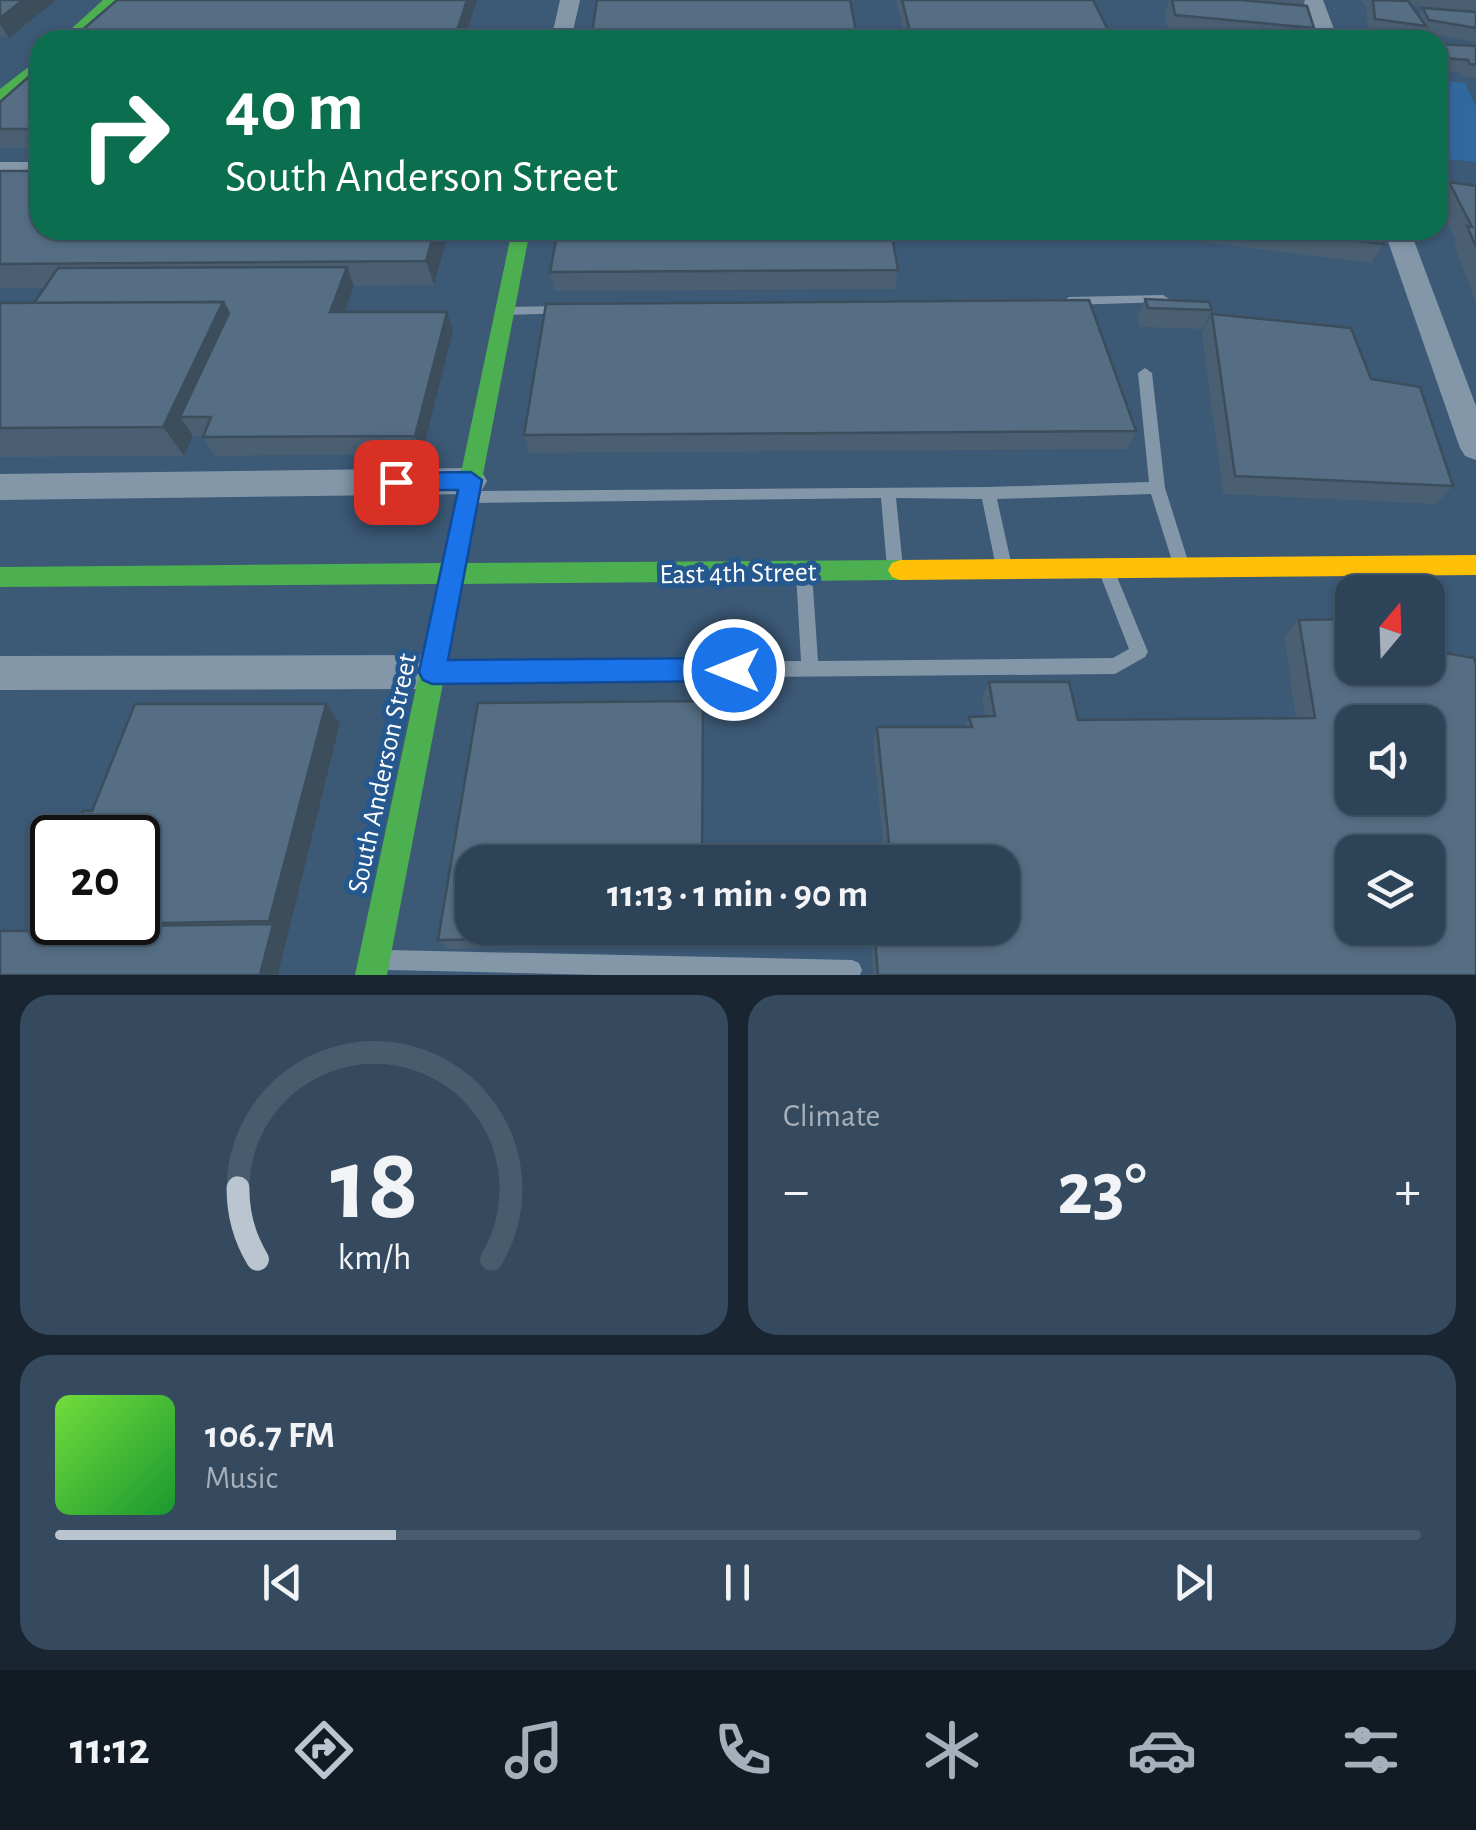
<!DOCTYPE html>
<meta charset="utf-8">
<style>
body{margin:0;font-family:"Alegreya Sans",sans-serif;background:#354a5e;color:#f1f3f6;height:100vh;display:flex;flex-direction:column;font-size:38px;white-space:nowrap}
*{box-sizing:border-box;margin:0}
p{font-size:32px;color:#a7b0ba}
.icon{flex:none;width:55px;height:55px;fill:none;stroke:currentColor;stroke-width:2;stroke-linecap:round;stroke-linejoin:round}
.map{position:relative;height:975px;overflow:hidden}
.sheet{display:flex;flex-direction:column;gap:20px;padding:20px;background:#192530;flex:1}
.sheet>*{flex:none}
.guide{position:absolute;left:30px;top:30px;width:1418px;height:210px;border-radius:30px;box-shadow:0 2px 8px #0004,0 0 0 2px #485c6e;background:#0b6e4f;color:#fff;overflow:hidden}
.needle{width:65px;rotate:19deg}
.fabs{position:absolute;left:1335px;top:575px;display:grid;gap:20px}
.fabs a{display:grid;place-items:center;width:110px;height:110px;border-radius:20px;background:#2d4358;box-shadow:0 2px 8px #0004,0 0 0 2px #485c6e;font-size:50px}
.speed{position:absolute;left:30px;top:815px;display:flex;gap:20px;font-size:50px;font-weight:700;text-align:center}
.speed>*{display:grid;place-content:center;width:130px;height:130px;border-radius:50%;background:#2d4358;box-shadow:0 2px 8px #0004,0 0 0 2px #485c6e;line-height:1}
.speed .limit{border:5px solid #111;border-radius:15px;background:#fff;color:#111}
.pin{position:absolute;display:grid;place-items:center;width:85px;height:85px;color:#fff;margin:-42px;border-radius:20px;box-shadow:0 5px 15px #0006}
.me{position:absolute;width:110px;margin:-55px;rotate:270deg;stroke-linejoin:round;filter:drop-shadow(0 0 8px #0008)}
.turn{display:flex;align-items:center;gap:35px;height:210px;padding:0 30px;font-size:45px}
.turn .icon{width:130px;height:130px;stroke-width:2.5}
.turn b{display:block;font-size:70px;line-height:85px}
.big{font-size:75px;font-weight:600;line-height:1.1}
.sheet .tile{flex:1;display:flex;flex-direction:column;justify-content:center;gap:15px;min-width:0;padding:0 35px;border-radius:30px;background:#354a5e}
.sheet .dial{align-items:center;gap:0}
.dial svg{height:260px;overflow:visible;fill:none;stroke:#485c6e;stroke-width:7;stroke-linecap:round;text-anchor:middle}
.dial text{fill:#f1f3f6;stroke:none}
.song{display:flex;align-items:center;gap:30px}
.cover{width:120px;height:120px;border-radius:15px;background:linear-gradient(135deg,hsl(100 70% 55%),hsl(130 70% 35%))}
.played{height:10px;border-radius:5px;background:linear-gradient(90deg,#bbc5cf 25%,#485c6e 25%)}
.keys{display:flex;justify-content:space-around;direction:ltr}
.heat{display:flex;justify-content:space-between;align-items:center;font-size:55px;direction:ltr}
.sheet .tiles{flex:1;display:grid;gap:20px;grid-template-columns:1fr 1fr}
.tile:last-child{grid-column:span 2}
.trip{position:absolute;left:455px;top:845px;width:565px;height:100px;border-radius:30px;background:#2d4358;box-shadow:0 2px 8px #0004,0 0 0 2px #485c6e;font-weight:600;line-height:100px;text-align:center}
.dock{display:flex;height:160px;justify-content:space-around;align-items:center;background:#121b23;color:#a7b0ba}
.dock .icon{width:70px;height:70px}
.dock .selected{color:#bbc5cf}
.dock b{font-size:45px;color:#f1f3f6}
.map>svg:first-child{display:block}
</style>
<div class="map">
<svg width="1476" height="975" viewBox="0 0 1476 975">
<rect width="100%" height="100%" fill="#3c5976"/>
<!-- green -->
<polygon fill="#31699f" points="1438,80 1465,83 1476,107 1476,162 1438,158"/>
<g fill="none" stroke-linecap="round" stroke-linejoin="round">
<!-- lane -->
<g fill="#8397a9" fill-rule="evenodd">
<polygon points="1163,295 1169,299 1167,302 1069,305 1063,301 1069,297"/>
<polygon points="561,306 567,310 566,313 505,315 499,311 505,307"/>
<polygon points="1145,368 1152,373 1165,488 1189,564 1187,569 1181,571 1175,569 1173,564 1151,494 997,499 1011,562 1009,567 1003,569 997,567 995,562 982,499 896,498 903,568 901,573 895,575 889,573 887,568 881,498 472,503 467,501 464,497 467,493 472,491 988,487 1149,482 1138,373"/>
<polygon points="1107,565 1113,567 1115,572 1148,652 1145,657 1115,674 437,680 431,678 428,672 431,666 437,664 801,661 796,573 798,568 804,566 810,568 812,573 818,661 1113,658 1129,649 1099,572 1101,567"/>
<polygon points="388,950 852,960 859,963 862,970 860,975 601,975 388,970 381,967 378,960 381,953"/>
</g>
<!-- street -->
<g fill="#8397a9" fill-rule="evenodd">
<polygon points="560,0 580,0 571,40 551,40"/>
<polygon points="1303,0 1323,0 1338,40 1318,40"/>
<rect x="0" y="162" width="40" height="14"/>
<polygon points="1384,230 1410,230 1476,406 1476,460 1465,456 1460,448"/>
<polygon points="471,468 482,472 487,481 482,490 471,494 0,500 0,474"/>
<polygon points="432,655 445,660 451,672 445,684 432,689 0,690 0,656"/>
</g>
<!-- fast -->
<g fill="#4caf50" fill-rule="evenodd">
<polygon points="103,0 118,0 74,40 59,40"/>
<polygon points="40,58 40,70 0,102 0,89"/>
<polygon points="512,230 530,230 466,563 900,560 908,563 912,570 908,577 900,580 462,584 387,975 355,975 438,584 0,587 0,567 442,563"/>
</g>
<!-- slow -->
<polygon fill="#ffc107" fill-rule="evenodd" points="1476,555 1476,575 900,580 892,577 888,570 892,563 900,560"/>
</g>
<!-- wall -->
<g fill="#4a5f72">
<polygon points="0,0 9,38 0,37"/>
<polygon points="117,0 477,0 464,40 85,40 80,32"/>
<polygon points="896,0 1093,0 1108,30 1105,40 905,40"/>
<polygon points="1169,0 1305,0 1303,6 1314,28 1311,35 1312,40 1242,40 1168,33 1165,12"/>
<polygon points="1361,0 1476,0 1476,12 1411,5 1419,16 1423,8 1476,12 1476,42 1422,33 1420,37 1432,40 1379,40 1382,35 1395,35 1369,32 1366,10 1368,7 1366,7"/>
<polygon points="856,32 855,40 593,40 592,33"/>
<polygon points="1439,44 1476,46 1476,78 1462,77 1460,73 1438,71 1438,47"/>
<polygon points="40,67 40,148 0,148 0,102"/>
<polygon points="0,171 449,230 434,285 354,286 345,312 453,331 422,454 215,456 203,437 203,436 193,436 184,456 0,457 0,303 34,303 45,288 0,288"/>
<polygon points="1449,182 1476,186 1476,303 1454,245 1456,242 1438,205 1438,198"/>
<polygon points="1198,230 1379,230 1384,244 1371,263 1200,242"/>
<polygon points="898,270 895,289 554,291 550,272"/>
<polygon points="1145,299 1212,310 1202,329 1139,327 1137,318"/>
<polygon points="1212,314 1371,379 1453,486 1436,504 1223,494 1202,333"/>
<polygon points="1136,431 1127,449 529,453 524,435"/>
<polygon points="1299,620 1476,975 873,975 871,947 875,938 892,938 891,928 1002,928 1002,862 885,862 873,741 877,727 965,727 969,717 985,716 982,698 989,682 1078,720 1296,719 1284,636"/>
<polygon points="703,701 703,862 472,862 472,928 702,928 702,945 448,949 438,940 478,703"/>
<polygon points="340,723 278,975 0,975 55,931 56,927 50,925 138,922"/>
</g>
<!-- shaded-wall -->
<g fill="#3c4d5c">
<polygon points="23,0 56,0 9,38 0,24 0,18"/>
<polygon points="467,0 477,0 464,40 454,40"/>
<polygon points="435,230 449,230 434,285 426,261"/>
<polygon points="347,267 354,286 338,331 330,312"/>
<polygon points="223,302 239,332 180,417 193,436 184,456 163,427"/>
<polygon points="447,312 453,331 422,454 415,436"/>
<polygon points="703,701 703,862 702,862"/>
<polygon points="326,704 340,723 288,934 269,921"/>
<polygon points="273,924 288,934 278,975 260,975"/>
</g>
<!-- building -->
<g fill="#566e84" stroke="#3c4d5c" stroke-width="2.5" fill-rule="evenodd">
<polygon points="0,0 23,0 0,18"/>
<polygon points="117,0 467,0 454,40 250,40 255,32 80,32"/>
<polygon points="597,0 850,0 856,32 592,33"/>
<polygon points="902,0 1093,0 1108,30 910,31"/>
<polygon points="1172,0 1240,0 1307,6 1314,28 1175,15"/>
<polygon points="1373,0 1408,1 1426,26 1375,19"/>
<polygon points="1423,8 1476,12 1476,28 1429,20"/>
<polygon points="1262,29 1310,34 1312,40 1265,40"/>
<polygon points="1382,35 1431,38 1432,40 1386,40"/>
<polygon points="1439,44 1476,46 1476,65 1470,64 1468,60 1445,58"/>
<polygon points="40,67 40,129 0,129 0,102"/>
<polygon points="0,171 40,171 40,230 435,230 426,261 0,264"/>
<polygon points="1449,182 1476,186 1476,247 1467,226 1472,227"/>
<polygon points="558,230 891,230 898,270 550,272"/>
<polygon points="1267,230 1379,230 1384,244"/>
<polygon points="347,267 330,312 447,312 415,436 203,437 211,417 180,417 229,313 223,302 34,303 58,268"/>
<polygon points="1145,299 1209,302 1212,310 1148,308"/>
<polygon points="1089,300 1136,431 524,435 546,304"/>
<polygon points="223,302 163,427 0,428 0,303"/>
<polygon points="1212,314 1351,328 1371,379 1420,387 1453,486 1235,476"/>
<path d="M 1352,619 L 1352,668 L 1428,668 L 1428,650 L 1474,658 L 1476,665 L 1476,975 L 878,975 L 875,938 L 898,938 L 897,928 L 1002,928 L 1002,862 L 891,862 L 877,727 L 972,727 L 969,717 L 995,716 L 989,682 L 1069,682 L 1078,720 L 1315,718 L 1299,620 ZM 1352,722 L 1428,722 L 1428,798 L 1352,798 ZM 1352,852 L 1428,852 L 1428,928 L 1352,928 Z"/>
<polygon points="703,701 702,862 472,862 472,928 701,928 701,936 438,940 478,703"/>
<polygon points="135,704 326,704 269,921 50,925 52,919 52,922 138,922 138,838 72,838 83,811 92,811"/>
<polygon points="273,924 260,975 0,975 0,931 55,931 56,927"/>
</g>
<!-- route -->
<polygon fill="#1a73e8" stroke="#114b97" stroke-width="2.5" points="471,472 482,480 448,660 734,658 743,661 747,670 743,678 734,681 432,684 423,680 419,672 458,490 396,490 385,482 396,473"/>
<g text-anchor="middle" stroke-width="10" stroke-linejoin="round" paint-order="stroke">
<!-- street labels -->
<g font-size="28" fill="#fff" stroke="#24588e">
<text transform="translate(738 572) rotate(-1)" y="10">East 4th Street</text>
<text transform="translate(381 773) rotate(-78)" y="10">South Anderson Street</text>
</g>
</g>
</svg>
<div class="fabs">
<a><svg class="needle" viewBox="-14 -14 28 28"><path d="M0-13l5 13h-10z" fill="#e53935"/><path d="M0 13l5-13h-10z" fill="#a7b0ba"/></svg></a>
<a><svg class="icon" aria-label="sound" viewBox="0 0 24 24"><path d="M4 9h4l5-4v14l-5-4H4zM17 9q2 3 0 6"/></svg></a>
<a><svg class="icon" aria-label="layers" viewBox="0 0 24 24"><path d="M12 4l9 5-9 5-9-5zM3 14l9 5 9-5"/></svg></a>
</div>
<div class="speed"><div class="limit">20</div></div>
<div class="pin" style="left:396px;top:482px;background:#d93025"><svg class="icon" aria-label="arrive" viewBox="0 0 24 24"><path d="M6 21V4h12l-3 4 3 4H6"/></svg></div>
<svg class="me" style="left:734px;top:670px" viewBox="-20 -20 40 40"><circle r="17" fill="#1a73e8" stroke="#fff" stroke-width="3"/><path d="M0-11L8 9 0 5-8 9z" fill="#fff"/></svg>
<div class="trip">11:13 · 1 min · 90 m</div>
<div class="guide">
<div class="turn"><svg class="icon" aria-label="right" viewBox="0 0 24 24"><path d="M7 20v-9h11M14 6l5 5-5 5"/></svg><div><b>40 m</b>South Anderson Street</div></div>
</div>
</div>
<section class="sheet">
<div class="tiles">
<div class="tile dial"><svg viewBox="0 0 100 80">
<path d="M14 69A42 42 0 1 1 86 69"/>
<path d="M14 69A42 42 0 0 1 8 47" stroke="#bbc5cf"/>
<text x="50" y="56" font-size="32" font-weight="700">18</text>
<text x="50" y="72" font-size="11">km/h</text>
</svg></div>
<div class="tile"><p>Climate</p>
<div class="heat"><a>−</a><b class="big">23°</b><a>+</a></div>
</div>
<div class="tile">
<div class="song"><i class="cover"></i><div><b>106.7 FM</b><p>Music</p></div></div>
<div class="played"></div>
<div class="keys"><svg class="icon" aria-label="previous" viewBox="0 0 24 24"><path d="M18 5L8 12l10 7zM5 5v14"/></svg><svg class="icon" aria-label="pause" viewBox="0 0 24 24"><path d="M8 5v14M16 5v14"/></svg><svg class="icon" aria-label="next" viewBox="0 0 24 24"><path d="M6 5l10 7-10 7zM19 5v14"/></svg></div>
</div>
</div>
</section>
<nav class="dock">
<b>11:12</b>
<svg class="icon selected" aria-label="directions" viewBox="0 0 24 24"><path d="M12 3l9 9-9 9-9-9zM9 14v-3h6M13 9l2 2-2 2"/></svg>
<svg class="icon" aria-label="music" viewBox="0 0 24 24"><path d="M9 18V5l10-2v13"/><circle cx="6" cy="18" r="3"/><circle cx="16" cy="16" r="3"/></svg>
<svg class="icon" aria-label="phone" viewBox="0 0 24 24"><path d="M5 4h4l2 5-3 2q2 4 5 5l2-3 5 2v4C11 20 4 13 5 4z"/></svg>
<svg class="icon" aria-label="climate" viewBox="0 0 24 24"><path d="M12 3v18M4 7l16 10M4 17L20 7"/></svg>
<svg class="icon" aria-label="car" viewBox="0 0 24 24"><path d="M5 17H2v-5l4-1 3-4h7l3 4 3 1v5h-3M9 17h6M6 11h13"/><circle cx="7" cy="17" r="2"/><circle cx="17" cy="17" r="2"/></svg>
<svg class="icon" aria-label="filters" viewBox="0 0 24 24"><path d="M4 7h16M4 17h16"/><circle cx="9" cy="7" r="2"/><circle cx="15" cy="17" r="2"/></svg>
</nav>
